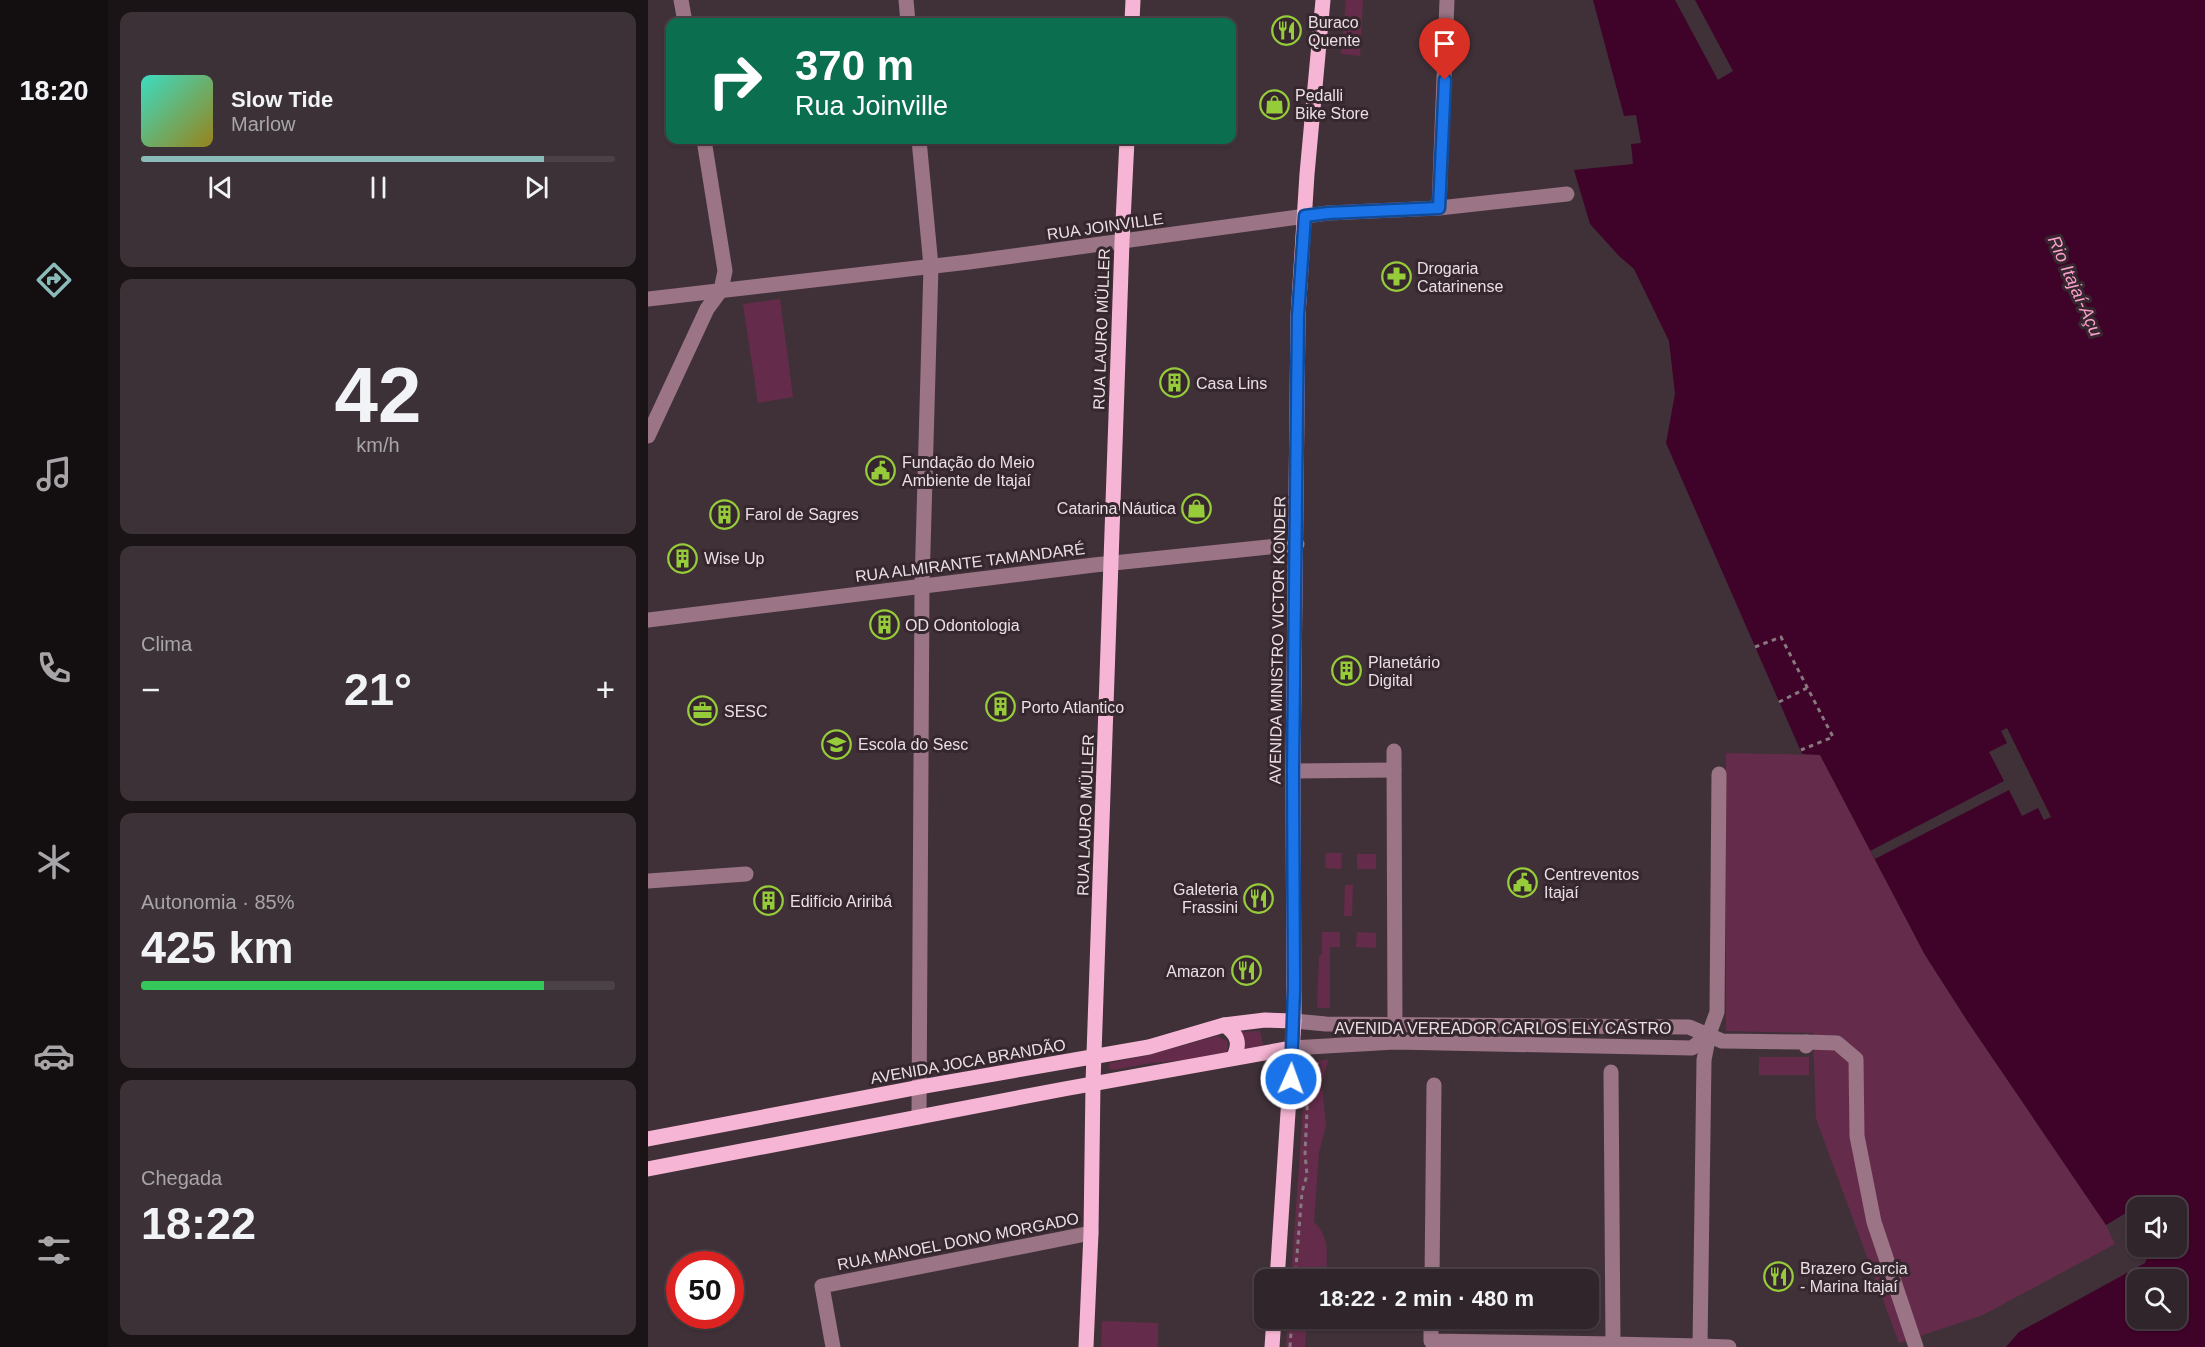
<!DOCTYPE html>
<html lang="pt">
<meta charset="utf-8">
<style>
body{margin:0;font-family:Helvetica,sans-serif;background:#3c3136;color:#f1f3f6;height:100vh;display:flex;flex-direction:column;font-size:22px;white-space:nowrap}
*{box-sizing:border-box;margin:0}
p{font-size:20px;color:#a8a5a8}
.icon{flex:none;width:33px;height:33px;fill:none;stroke:currentColor;stroke-width:2;stroke-linecap:round;stroke-linejoin:round}
.map{position:relative;flex:1;overflow:hidden}
.drawer{display:flex;flex-direction:column;gap:12px;padding:12px;background:#1a1417;width:540px}
.drawer>*{flex:none}
.guide{position:absolute;left:18px;top:18px;width:570px;height:126px;border-radius:12px;box-shadow:0 2px 4px #0004,0 0 0 2px #4b4247;background:#0b6e4f;color:#fff;overflow:hidden}
.buttons{position:absolute;left:1479px;top:1197px;display:grid;gap:12px}
.buttons a{display:grid;place-items:center;width:60px;height:60px;border-radius:12px;background:#30252a;box-shadow:0 2px 4px #0004,0 0 0 2px #4b4247;font-size:30px}
.speed{position:absolute;left:18px;top:1251px;display:flex;gap:12px;font-size:30px;font-weight:700;text-align:center}
.speed>*{display:grid;place-content:center;width:78px;height:78px;border-radius:50%;background:#30252a;box-shadow:0 2px 4px #0004,0 0 0 2px #4b4247;line-height:1}
.speed .limit{border:9px solid #d22;background:#fff;color:#111}
.pin{position:absolute;display:grid;place-items:center;width:51px;height:51px;color:#fff;margin:-62px -26px;border-radius:50% 50% 50% 0;rotate:-45deg;box-shadow:0 0 6px #0007}
.pin .icon{rotate:45deg}
.me{position:absolute;width:66px;margin:-33px;rotate:2deg;stroke-linejoin:round;filter:drop-shadow(0 0 4px #0008)}
.turn{display:flex;align-items:center;gap:21px;height:126px;padding:0 30px;font-size:27px}
.turn .icon{width:78px;height:78px;stroke-width:2.5}
.turn b{display:block;font-size:42px;line-height:51px}
.big{font-size:45px;font-weight:700;line-height:1.1}
.drawer .widget{flex:1;display:flex;flex-direction:column;justify-content:center;gap:9px;min-width:0;padding:0 21px;border-radius:12px;background:#3c3136}
.drawer .dial{align-items:center;gap:0}
.dial b{font-size:78px;line-height:1}
.song{display:flex;align-items:center;gap:18px}
.cover{width:72px;height:72px;border-radius:9px;background:linear-gradient(135deg,hsl(170 70% 55%),hsl(50 70% 35%))}
.played{height:6px;border-radius:3px;background:linear-gradient(90deg,#8bbbb9 85%,#4b4247 85%)}
.keys{display:flex;justify-content:space-around;direction:ltr}
.heat{display:flex;justify-content:space-between;align-items:center;font-size:33px;direction:ltr}
.charge{height:9px;border-radius:4px;background:linear-gradient(90deg,#34c759 85%,#4b4247 0)}
.trip{position:absolute;left:606px;top:1269px;width:345px;height:60px;border-radius:12px;background:#30252a;box-shadow:0 2px 4px #0004,0 0 0 2px #4b4247;font-weight:700;line-height:60px;text-align:center}
main{display:flex;flex:1;min-height:0}
.tab-bar{display:flex;flex-direction:column;width:108px;justify-content:space-around;align-items:center;background:#130f11;color:#a8a5a8}
.tab-bar .icon{width:42px;height:42px}
.tab-bar .on{color:#8bbbb9}
.tab-bar b{font-size:27px;color:#f1f3f6}
.map>svg:first-child{display:block}
</style>
<main>
<nav class="tab-bar">
<b>18:20</b>
<svg class="icon on" aria-label="directions" viewBox="0 0 24 24"><path d="M12 3l9 9-9 9-9-9zM9 14v-3h6M13 9l2 2-2 2"/></svg>
<svg class="icon" aria-label="music" viewBox="0 0 24 24"><path d="M9 18V5l10-2v13"/><circle cx="6" cy="18" r="3"/><circle cx="16" cy="16" r="3"/></svg>
<svg class="icon" aria-label="phone" viewBox="0 0 24 24"><path d="M5 4h4l2 5-3 2q2 4 5 5l2-3 5 2v4C11 20 4 13 5 4z"/></svg>
<svg class="icon" aria-label="climate" viewBox="0 0 24 24"><path d="M12 3v18M4 7l16 10M4 17L20 7"/></svg>
<svg class="icon" aria-label="car" viewBox="0 0 24 24"><path d="M5 17H2v-5l4-1 3-4h7l3 4 3 1v5h-3M9 17h6M6 11h13"/><circle cx="7" cy="17" r="2"/><circle cx="17" cy="17" r="2"/></svg>
<svg class="icon" aria-label="filters" viewBox="0 0 24 24"><path d="M4 7h16M4 17h16"/><circle cx="9" cy="7" r="2"/><circle cx="15" cy="17" r="2"/></svg>
</nav>
<section class="drawer">
<div class="widget">
<div class="song"><i class="cover"></i><div><b>Slow Tide</b><p>Marlow</p></div></div>
<div class="played"></div>
<div class="keys"><svg class="icon" aria-label="previous" viewBox="0 0 24 24"><path d="M18 5L8 12l10 7zM5 5v14"/></svg><svg class="icon" aria-label="pause" viewBox="0 0 24 24"><path d="M8 5v14M16 5v14"/></svg><svg class="icon" aria-label="next" viewBox="0 0 24 24"><path d="M6 5l10 7-10 7zM19 5v14"/></svg></div>
</div>
<div class="widget dial"><b>42</b><p>km/h</p></div>
<div class="widget"><p>Clima</p>
<div class="heat"><a>−</a><b class="big">21°</b><a>+</a></div>
</div>
<div class="widget"><p>Autonomia · 85%</p><b class="big">425 km</b><div class="charge"></div></div>
<div class="widget"><p>Chegada</p><b class="big">18:22</b></div>
</section>
<div class="map">
<svg width="1557" height="1347" viewBox="0 0 1557 1347">
<rect width="100%" height="100%" fill="#403138"/>
<!-- green -->
<g fill="#642c4a">
<polygon points="698,0 715,0 712,56 693,54"/>
<polygon points="132,299 145,397 110,403 95,304"/>
<polygon points="1078,753 1172,755 1277,955 1320,1022 1458,1225 1467,1244 1335,1315 1251,1343 1168,1119 1165,1033 1078,1031"/>
<polygon points="678,853 694,853 693,869 677,868"/>
<rect x="709" y="854" width="19" height="15"/>
<polygon points="697,885 705,885 704,916 696,916"/>
<polygon points="674,932 692,932 692,947 682,947 682,1008 671,1008 669,1006 671,956 674,954"/>
<polygon points="709,932 728,933 728,948 708,947"/>
<polygon points="612,1031 615,1045 593,1051 590,1032"/>
<polygon points="569,1036 579,1041 580,1047 578,1053 570,1057 504,1063 464,1070 460,1068 462,1063 501,1055"/>
<rect x="1111" y="1057" width="50" height="18"/>
<path d="M 680,1060 L 674,1084 L 678,1126 L 671,1152 L 666,1222 C 682,1237 679,1255 678,1275 L 677,1279 L 643,1279 L 656,1094 L 651,1088 C 654,1063 656,1062 680,1060 Z"/>
<polygon points="640,1319 659,1319 657,1347 638,1347"/>
<polygon points="454,1321 510,1323 510,1347 453,1347"/>
</g>
<!-- water -->
<path fill="#3f0228" fill-rule="evenodd" d="M 945,0 L 1557,0 L 1557,1347 L 1358,1347 L 1371,1332 L 1497,1263 L 1503,1247 L 1528,1246 L 1528,1208 L 1488,1207 L 1458,1225 L 1320,1022 L 1277,955 L 1172,755 L 1154,754 L 1018,443 L 1027,394 L 1021,341 L 986,269 L 971,256 L 942,224 L 926,170 L 985,164 L 983,144 L 993,143 L 988,115 L 976,116 ZM 1490,1280 L 1528,1280 L 1528,1318 L 1490,1318 Z"/>
<!-- pier -->
<g fill="#403138">
<polygon points="1027,0 1047,0 1085,71 1070,80"/>
<polygon points="1359,728 1403,817 1396,820 1390,808 1374,816 1361,790 1227,859 1222,851 1356,781 1341,752 1359,743 1353,731"/>
</g>
<g fill="none" stroke-linecap="round" stroke-linejoin="round">
<!-- path -->
<g stroke="#86797f" stroke-width="3" stroke-dasharray="4.5 4.5" stroke-linecap="butt">
<polyline points="1107,647 1133,637 1185,737 1153,750"/>
<polyline points="1131,702 1159,688"/>
<polyline points="647,1280 654,1192 659,1175 657,1154 660,1089 661,1081 671,1060"/>
<polyline points="642,1347 644,1318"/>
</g>
<!-- minor -->
<g stroke="#9b7486" stroke-width="15">
<polyline points="33,0 37,22"/>
<polyline points="258,0 260,22"/>
<polyline points="271,140 283,266 274,585 271,1117"/>
<polyline points="791,208 799,0"/>
<polyline points="0,299 321,262 680,213 791,208 919,194"/>
<polyline points="0,436 59,309 73,290 77,271 56,140"/>
<polyline points="0,620 446,565 649,544"/>
<polyline points="746,751 747,1033"/>
<polyline points="645,771 746,770"/>
<polyline points="0,881 98,874"/>
<polyline points="646,1021 678,1024 1041,1027 1074,1041 1158,1042 1158,1046"/>
<polyline points="1158,1042 1189,1043 1208,1059 1209,1136 1226,1222 1268,1347"/>
<polyline points="644,1048 747,1042 1044,1048 1061,1034"/>
<polyline points="963,1072 965,1344 1052,1346 1056,1060 1061,1034 1069,1012 1071,774"/>
<polyline points="784,1280 786,1085"/>
<polyline points="783,1318 783,1341 965,1344"/>
<polyline points="1052,1346 1081,1347"/>
<polyline points="185,1347 174,1286 443,1233"/>
</g>
<!-- major -->
<g stroke="#f6b5d4" stroke-width="15">
<polyline points="484,22 485,0"/>
<path d="M 576,1025 C 590,1034 593,1044 585,1058"/>
<polyline points="0,1139 272,1087 501,1047 576,1025 617,1020 646,1021"/>
<polyline points="0,1169 416,1089 644,1048"/>
<polyline points="629,1280 646,1021 645,771 650,316 659,174 675,0"/>
<polyline points="438,1347 443,1233 445,1083 474,242 479,140"/>
<polyline points="624,1347 626,1318"/>
</g>
</g>
<g fill="none" stroke-linecap="round" stroke-linejoin="round">
<defs>
<polyline id="route" points="643,1079 646,988 645,771 650,316 657,216 680,213 791,208 797,80"/>
</defs>
<!-- route casing -->
<use href="#route" stroke="#114b97" stroke-width="15"/>
<!-- route -->
<use href="#route" stroke="#1a73e8" stroke-width="10"/>
</g>
<!-- icons -->
<defs>
<symbol id="restaurant-ring" viewBox="-11 -11 22 22"><circle r="9.5" fill="#36272e" stroke="#96cc3a" stroke-width="1.5"/><path d="M-5-6h1v4h1v-4h1v4h1v-4h1v5L-1.5 .5V6h-2V.5L-5-1ZM5-6V6H3V1.5H1.5Q1.5-4 5-6Z" fill="#96cc3a"/></symbol>
<symbol id="shop-ring" viewBox="-11 -11 22 22"><circle r="9.5" fill="#36272e" stroke="#96cc3a" stroke-width="1.5"/><path d="M-5-2.5h2.3a2.7 3.5 0 0 1 5.4 0H5L5.5 6h-11ZM-1.5-2.5h3a1.5 2.3 0 0 0-3 0Z" fill="#96cc3a"/></symbol>
<symbol id="pharmacy-ring" viewBox="-11 -11 22 22"><circle r="9.5" fill="#36272e" stroke="#96cc3a" stroke-width="1.5"/><path d="M-2-6h4v4h4v4h-4v4h-4v-4h-4v-4h4Z" fill="#96cc3a"/></symbol>
<symbol id="building-ring" viewBox="-11 -11 22 22"><circle r="9.5" fill="#36272e" stroke="#96cc3a" stroke-width="1.5"/><path d="M-4-6H4V6H1V3H-1V6H-4ZM-2.5-4.3h1.7v1.8h-1.7ZM.8-4.3h1.7v1.8H.8ZM-2.5-1h1.7V.8h-1.7ZM.8-1h1.7V.8H.8Z" fill="#96cc3a"/></symbol>
<symbol id="civic-ring" viewBox="-11 -11 22 22"><circle r="9.5" fill="#36272e" stroke="#96cc3a" stroke-width="1.5"/><path d="M-.6-6.5H3V-4.5H.6V-3L4-1V1h2V6H-6V1h2V-1L-.6-3ZM-1.2 2.5V6h2.4V2.5Z" fill="#96cc3a"/></symbol>
<symbol id="office-ring" viewBox="-11 -11 22 22"><circle r="9.5" fill="#36272e" stroke="#96cc3a" stroke-width="1.5"/><path d="M-6-3h4V-5.5h4V-3h4V5H-6ZM-1-4.5V-3h2v-1.5ZM-6 0V1H6V0Z" fill="#96cc3a"/></symbol>
<symbol id="school-ring" viewBox="-11 -11 22 22"><circle r="9.5" fill="#36272e" stroke="#96cc3a" stroke-width="1.5"/><path d="M0-5L7-2L0 1L-7-2ZM-4 1L0 2.5L4 1V4Q0 6-4 4Z" fill="#96cc3a"/></symbol>
</defs>
<g fill-rule="evenodd">
<use href="#restaurant-ring" x="622" y="14" width="33" height="33"/>
<use href="#shop-ring" x="610" y="88" width="33" height="33"/>
<use href="#pharmacy-ring" x="732" y="260" width="33" height="33"/>
<use href="#building-ring" x="510" y="366" width="33" height="33"/>
<use href="#civic-ring" x="216" y="454" width="33" height="33"/>
<use href="#shop-ring" x="532" y="492" width="33" height="33"/>
<use href="#building-ring" x="60" y="498" width="33" height="33"/>
<use href="#building-ring" x="18" y="542" width="33" height="33"/>
<use href="#building-ring" x="220" y="608" width="33" height="33"/>
<use href="#building-ring" x="682" y="654" width="33" height="33"/>
<use href="#building-ring" x="336" y="690" width="33" height="33"/>
<use href="#office-ring" x="38" y="694" width="33" height="33"/>
<use href="#school-ring" x="172" y="728" width="33" height="33"/>
<use href="#civic-ring" x="858" y="866" width="33" height="33"/>
<use href="#restaurant-ring" x="594" y="882" width="33" height="33"/>
<use href="#building-ring" x="104" y="884" width="33" height="33"/>
<use href="#restaurant-ring" x="582" y="954" width="33" height="33"/>
<use href="#restaurant-ring" x="1114" y="1260" width="33" height="33"/>
</g>
<g text-anchor="middle" stroke-width="6" stroke-linejoin="round" paint-order="stroke">
<!-- poi labels -->
<g font-size="16" fill="#eae0e4" stroke="#36272e" text-anchor="start">
<text x="660" y="28">Buraco<tspan x="660" dy="18">Quente</tspan></text>
<text x="647" y="101">Pedalli<tspan x="647" dy="18">Bike Store</tspan></text>
<text x="769" y="274">Drogaria<tspan x="769" dy="18">Catarinense</tspan></text>
<text x="548" y="389">Casa Lins</text>
<text x="254" y="468">Fundação do Meio<tspan x="254" dy="18">Ambiente de Itajaí</tspan></text>
<text x="528" y="514" text-anchor="end">Catarina Náutica</text>
<text x="97" y="520">Farol de Sagres</text>
<text x="56" y="564">Wise Up</text>
<text x="257" y="631">OD Odontologia</text>
<text x="720" y="668">Planetário<tspan x="720" dy="18">Digital</tspan></text>
<text x="373" y="713">Porto Atlantico</text>
<text x="76" y="717">SESC</text>
<text x="210" y="750">Escola do Sesc</text>
<text x="896" y="880">Centreventos<tspan x="896" dy="18">Itajaí</tspan></text>
<text x="590" y="895" text-anchor="end">Galeteria<tspan x="590" dy="18">Frassini</tspan></text>
<text x="142" y="907">Edifício Ariribá</text>
<text x="577" y="977" text-anchor="end">Amazon</text>
<text x="1152" y="1274">Brazero Garcia<tspan x="1152" dy="18">- Marina Itajaí</tspan></text>
</g>
<!-- street labels -->
<g font-size="16" fill="#eae0e4" stroke="#36272e">
<text transform="translate(457 226) rotate(-8)" y="6">RUA JOINVILLE</text>
<text transform="translate(453 329) rotate(-88)" y="6">RUA LAURO MÜLLER</text>
<text transform="translate(322 562) rotate(-7)" y="6">RUA ALMIRANTE TAMANDARÉ</text>
<text transform="translate(629 640) rotate(-89)" y="6">AVENIDA MINISTRO VICTOR KONDER</text>
<text transform="translate(437 815) rotate(-88)" y="6">RUA LAURO MÜLLER</text>
<text x="855" y="1034">AVENIDA VEREADOR CARLOS ELY CASTRO</text>
<text transform="translate(320 1061) rotate(-10)" y="6">AVENIDA JOCA BRANDÃO</text>
<text transform="translate(310 1241) rotate(-11)" y="6">RUA MANOEL DONO MORGADO</text>
</g>
<!-- water labels -->
<g font-size="18" font-style="italic" fill="#fc9fcd" stroke="#36272e">
<text transform="translate(1427 286) rotate(66)" y="6">Rio Itajaí-Açu</text>
</g>
</g>
</svg>
<div class="buttons">
<a><svg class="icon" aria-label="sound" viewBox="0 0 24 24"><path d="M4 9h4l5-4v14l-5-4H4zM17 9q2 3 0 6"/></svg></a>
<a><svg class="icon" aria-label="search" viewBox="0 0 24 24"><circle cx="10" cy="10" r="6"/><path d="M15 15l6 6"/></svg></a>
</div>
<div class="speed"><div class="limit">50</div></div>
<div class="pin" style="left:797px;top:80px;background:#d93025"><svg class="icon" aria-label="arrive" viewBox="0 0 24 24"><path d="M6 21V4h12l-3 4 3 4H6"/></svg></div>
<svg class="me" style="left:643px;top:1079px" viewBox="-20 -20 40 40"><circle r="17" fill="#1a73e8" stroke="#fff" stroke-width="3"/><path d="M0-11L8 9 0 5-8 9z" fill="#fff"/></svg>
<div class="trip">18:22 · 2 min · 480 m</div>
<div class="guide">
<div class="turn"><svg class="icon" aria-label="right" viewBox="0 0 24 24"><path d="M7 20v-9h11M14 6l5 5-5 5"/></svg><div><b>370 m</b>Rua Joinville</div></div>
</div>
</div>
</main>
